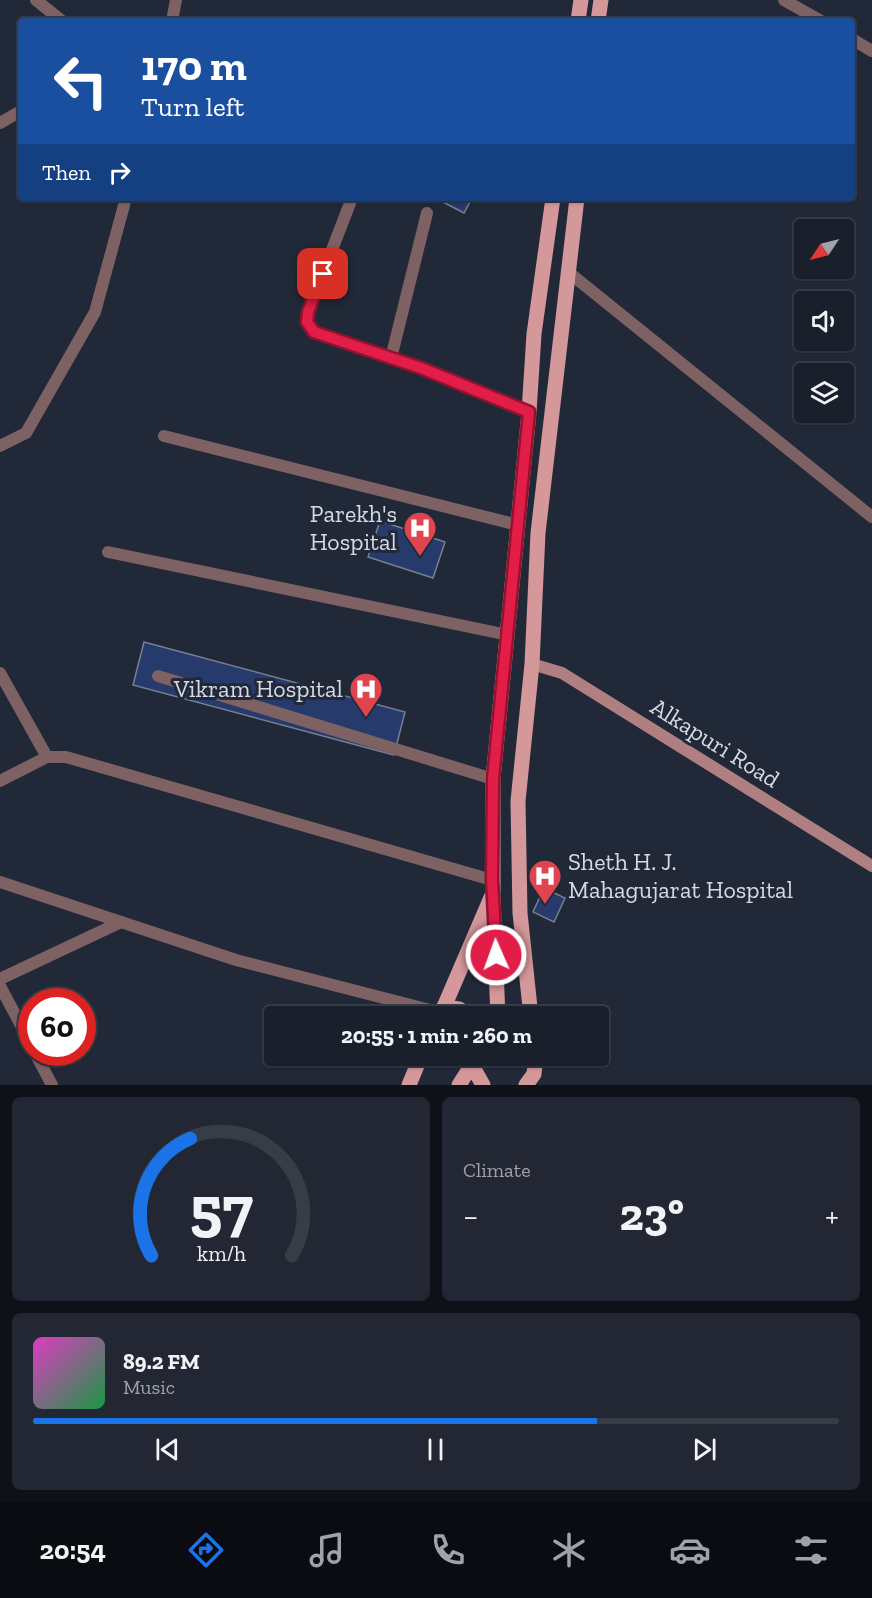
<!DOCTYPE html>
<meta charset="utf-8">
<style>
body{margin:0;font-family:"Zilla Slab",serif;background:#222733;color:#f1f3f6;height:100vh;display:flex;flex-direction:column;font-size:22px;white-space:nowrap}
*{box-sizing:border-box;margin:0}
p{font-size:20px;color:#9fa2a9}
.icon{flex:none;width:33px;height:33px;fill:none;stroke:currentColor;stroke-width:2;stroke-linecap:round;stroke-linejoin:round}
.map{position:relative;height:1085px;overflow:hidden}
.details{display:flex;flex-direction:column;gap:12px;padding:12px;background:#0e1118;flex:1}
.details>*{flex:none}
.top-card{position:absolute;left:18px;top:18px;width:837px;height:183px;border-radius:6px;box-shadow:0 2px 4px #0004,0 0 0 2px #373d47;background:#1a4fa0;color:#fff;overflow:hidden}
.needle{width:39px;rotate:235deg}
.fabs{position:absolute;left:794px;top:219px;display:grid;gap:12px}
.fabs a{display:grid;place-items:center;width:60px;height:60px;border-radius:6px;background:#191f2b;box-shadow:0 2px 4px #0004,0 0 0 2px #373d47;font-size:30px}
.speed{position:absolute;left:18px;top:988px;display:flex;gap:12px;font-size:30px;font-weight:700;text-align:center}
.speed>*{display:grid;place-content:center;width:78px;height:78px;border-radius:50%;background:#191f2b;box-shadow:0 2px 4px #0004,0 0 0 2px #373d47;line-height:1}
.speed .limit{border:9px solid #d22;background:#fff;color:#111}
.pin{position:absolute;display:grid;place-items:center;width:51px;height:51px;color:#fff;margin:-26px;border-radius:12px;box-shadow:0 3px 9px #0006}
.me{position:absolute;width:66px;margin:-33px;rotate:358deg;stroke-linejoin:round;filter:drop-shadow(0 0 4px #0008)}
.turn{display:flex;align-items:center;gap:21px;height:126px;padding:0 24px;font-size:27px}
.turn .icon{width:78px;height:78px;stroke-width:2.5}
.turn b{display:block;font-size:42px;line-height:51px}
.then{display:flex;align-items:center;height:57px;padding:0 24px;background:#0003;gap:12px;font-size:22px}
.big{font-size:45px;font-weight:700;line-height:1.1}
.details .tile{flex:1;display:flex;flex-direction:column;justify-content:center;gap:9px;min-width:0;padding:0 21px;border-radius:9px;background:#222733}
.details .dial{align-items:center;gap:0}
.dial svg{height:156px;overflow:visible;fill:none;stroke:#373d47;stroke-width:7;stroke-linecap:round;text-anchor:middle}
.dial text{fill:#f1f3f6;stroke:none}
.song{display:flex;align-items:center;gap:18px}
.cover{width:72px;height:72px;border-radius:9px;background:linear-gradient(135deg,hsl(310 70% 55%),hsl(140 70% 35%))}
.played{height:6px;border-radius:3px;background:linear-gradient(90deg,#1a73e8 70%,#373d47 70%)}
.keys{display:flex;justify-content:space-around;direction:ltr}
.heat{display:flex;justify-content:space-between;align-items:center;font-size:33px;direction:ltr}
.details .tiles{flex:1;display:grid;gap:12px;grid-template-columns:1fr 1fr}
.tile:last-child{grid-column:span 2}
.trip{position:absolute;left:264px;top:1006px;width:345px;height:60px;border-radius:6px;background:#191f2b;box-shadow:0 2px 4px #0004,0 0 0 2px #373d47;font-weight:700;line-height:60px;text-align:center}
.dock{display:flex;height:96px;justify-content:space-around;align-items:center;background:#0a0c11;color:#9fa2a9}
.dock .icon{width:42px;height:42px}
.dock .current{color:#1a73e8}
.dock b{font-size:27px;color:#f1f3f6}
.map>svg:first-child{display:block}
</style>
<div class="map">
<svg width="872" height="1085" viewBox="0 0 872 1085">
<rect width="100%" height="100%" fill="#212939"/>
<!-- building -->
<g fill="#263b6b" stroke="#757f92" stroke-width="1.5">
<polygon points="435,198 472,198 464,213"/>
<polygon points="380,521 445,542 433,578 368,557"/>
<polygon points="144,642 405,712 394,755 133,685"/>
<polygon points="544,888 565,898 554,922 533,912"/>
</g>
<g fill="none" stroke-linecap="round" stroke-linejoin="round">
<!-- street -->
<g stroke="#7e6162" stroke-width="12">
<polyline points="36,0 62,21"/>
<polyline points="784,0 821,21"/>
<polyline points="172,21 176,0"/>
<polyline points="852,39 872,51"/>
<polyline points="0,123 21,111"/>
<polyline points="352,198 308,312 307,322 314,332 421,368 529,412"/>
<polyline points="567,271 872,517"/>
<polyline points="391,358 427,213"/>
<polyline points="164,436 518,525"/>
<polyline points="0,446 26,433 95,312 126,198"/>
<polyline points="108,552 508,635"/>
<polyline points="0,673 47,757"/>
<polyline points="158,676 493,779"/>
<polyline points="0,781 47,757 66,757 492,880"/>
<polyline points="0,882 236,960 438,1012"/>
<polyline points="0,979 121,922"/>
<polyline points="0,986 32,1046"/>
<polyline points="35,1053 52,1085"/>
</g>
<!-- secondary -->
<polyline stroke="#af7f82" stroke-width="12" points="532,664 562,673 872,866"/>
<!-- primary -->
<g stroke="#d4979a" stroke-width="15">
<polyline points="578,21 581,0"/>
<polyline points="598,21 601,0"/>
<polyline points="493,897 498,1017"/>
<polyline points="444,1007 493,893 493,779 529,412 534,334 553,198"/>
<polyline points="436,1017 444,1007 459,1009 472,1017"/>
<polyline points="531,1017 520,913 518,801 532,664 538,533 577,198"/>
<polyline points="474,1056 474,1069 483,1085"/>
<polyline points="409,1085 421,1056"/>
<polyline points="459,1085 473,1063"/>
<polyline points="526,1085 534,1074 536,1056"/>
</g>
</g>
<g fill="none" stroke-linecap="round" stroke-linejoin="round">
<defs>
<polyline id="route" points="323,274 308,312 307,322 314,332 421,368 529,412 493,779 492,880 496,955"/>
</defs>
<!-- route casing -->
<use href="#route" stroke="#92132f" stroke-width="15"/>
<!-- route -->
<use href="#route" stroke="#e11d48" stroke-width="10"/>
</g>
<!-- icons -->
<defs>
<symbol id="hospital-pin" viewBox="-11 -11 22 30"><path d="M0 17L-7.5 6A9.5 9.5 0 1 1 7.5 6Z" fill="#e0444e" stroke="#212939"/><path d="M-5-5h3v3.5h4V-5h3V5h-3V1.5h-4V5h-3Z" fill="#fff"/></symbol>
</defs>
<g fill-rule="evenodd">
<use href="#hospital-pin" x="401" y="509" width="38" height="52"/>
<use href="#hospital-pin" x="347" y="670" width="38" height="52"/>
<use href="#hospital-pin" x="526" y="857" width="38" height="52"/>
</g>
<g text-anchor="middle" stroke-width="6" stroke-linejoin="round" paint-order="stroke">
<!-- poi labels -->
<g font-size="24" fill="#d5dae5" stroke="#212939" text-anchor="end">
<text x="397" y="522">Parekh's<tspan x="397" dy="28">Hospital</tspan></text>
<text x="343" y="697">Vikram Hospital</text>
<text x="568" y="870" text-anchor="start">Sheth H. J.<tspan x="568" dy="28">Mahagujarat Hospital</tspan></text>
</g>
<!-- street labels -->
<g font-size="24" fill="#d5dae5" stroke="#212939">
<text transform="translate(715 743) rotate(32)" y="8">Alkapuri Road</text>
</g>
</g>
</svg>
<div class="fabs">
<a><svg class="needle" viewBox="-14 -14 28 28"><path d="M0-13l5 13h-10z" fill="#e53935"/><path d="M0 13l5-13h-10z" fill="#9fa2a9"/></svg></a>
<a><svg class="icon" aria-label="sound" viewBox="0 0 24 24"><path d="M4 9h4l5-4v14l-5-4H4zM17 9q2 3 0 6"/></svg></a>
<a><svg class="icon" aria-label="layers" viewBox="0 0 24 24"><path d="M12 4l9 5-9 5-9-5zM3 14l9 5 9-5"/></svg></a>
</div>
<div class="speed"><div class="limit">60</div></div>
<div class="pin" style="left:323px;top:274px;background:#d93025"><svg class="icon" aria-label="arrive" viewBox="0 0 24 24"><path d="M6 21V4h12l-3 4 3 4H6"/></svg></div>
<svg class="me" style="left:496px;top:955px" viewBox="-20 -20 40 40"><circle r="17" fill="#e11d48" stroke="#fff" stroke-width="3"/><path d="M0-11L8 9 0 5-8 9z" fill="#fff"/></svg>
<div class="trip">20:55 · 1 min · 260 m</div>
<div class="top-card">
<div class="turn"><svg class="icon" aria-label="left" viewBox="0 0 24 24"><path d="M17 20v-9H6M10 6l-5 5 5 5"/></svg><div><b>170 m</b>Turn left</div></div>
<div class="then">Then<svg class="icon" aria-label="right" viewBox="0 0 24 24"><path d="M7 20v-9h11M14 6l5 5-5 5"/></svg></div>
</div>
</div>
<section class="details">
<div class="tiles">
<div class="tile dial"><svg viewBox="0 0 100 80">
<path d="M14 69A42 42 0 1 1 86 69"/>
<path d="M14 69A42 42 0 0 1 34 9" stroke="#1a73e8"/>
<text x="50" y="56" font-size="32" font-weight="700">57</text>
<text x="50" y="72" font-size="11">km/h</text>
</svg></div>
<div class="tile"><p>Climate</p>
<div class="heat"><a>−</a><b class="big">23°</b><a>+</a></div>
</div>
<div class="tile">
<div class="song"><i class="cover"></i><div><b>89.2 FM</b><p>Music</p></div></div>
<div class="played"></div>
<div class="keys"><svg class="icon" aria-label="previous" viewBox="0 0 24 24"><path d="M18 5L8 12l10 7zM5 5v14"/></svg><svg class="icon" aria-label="pause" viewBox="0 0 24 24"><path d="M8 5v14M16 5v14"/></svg><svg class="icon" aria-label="next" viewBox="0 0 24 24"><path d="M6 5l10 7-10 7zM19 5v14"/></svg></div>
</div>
</div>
</section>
<nav class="dock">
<b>20:54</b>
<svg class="icon current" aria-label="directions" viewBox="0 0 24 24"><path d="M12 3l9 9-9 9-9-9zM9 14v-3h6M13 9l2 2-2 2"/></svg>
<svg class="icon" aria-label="music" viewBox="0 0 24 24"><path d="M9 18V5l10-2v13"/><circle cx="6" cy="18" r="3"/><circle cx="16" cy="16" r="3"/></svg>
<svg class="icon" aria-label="phone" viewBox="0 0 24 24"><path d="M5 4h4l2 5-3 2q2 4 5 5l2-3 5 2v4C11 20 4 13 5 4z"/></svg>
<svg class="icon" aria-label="climate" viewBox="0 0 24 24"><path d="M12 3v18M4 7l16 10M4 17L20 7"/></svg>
<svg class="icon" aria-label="car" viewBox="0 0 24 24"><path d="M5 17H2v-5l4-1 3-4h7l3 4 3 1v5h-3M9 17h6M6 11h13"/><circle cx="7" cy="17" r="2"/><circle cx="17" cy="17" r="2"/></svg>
<svg class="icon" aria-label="filters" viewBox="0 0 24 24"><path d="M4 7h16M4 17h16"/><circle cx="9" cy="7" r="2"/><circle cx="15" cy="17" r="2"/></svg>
</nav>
